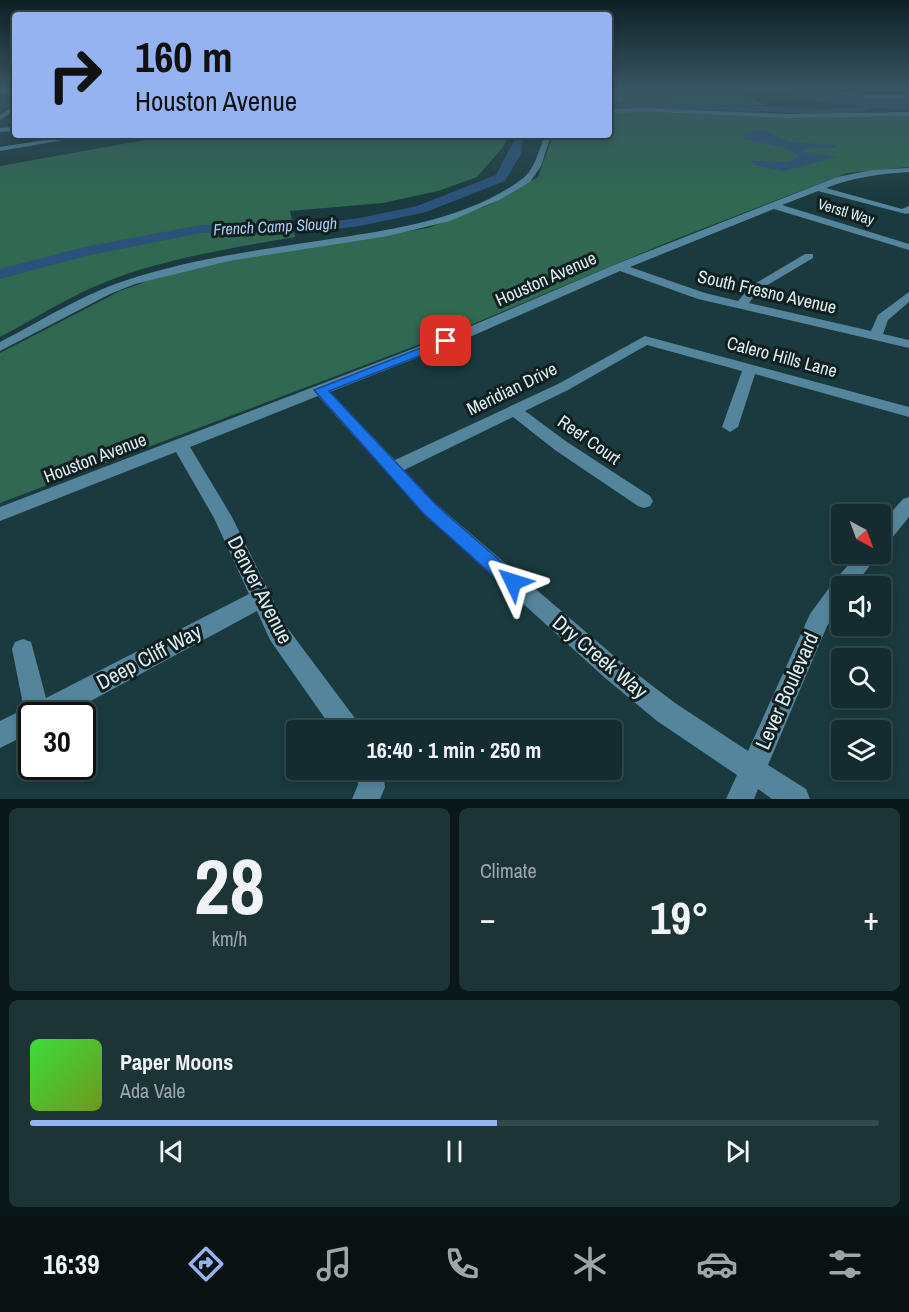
<!DOCTYPE html>
<meta charset="utf-8">
<style>
body{margin:0;font-family:"Archivo Narrow",sans-serif;background:#1d3437;color:#f1f3f6;height:100vh;display:flex;flex-direction:column;font-size:22px;white-space:nowrap}
*{box-sizing:border-box;margin:0}
p{font-size:20px;color:#9da7aa}
.icon{flex:none;width:33px;height:33px;fill:none;stroke:currentColor;stroke-width:2;stroke-linecap:round;stroke-linejoin:round}
.map{position:relative;height:799px;overflow:hidden}
.panel{display:flex;flex-direction:column;gap:9px;padding:9px;background:#0b181a;flex:1}
.panel>*{flex:none}
.guide{position:absolute;left:12px;top:12px;width:600px;height:126px;border-radius:6px;box-shadow:0 3px 9px #0003,0 0 0 2px #33484b;background:#95b2f1;color:#111;overflow:hidden}
.needle{width:39px;rotate:139deg}
.controls{position:absolute;left:831px;top:504px;display:grid;gap:12px}
.controls a{display:grid;place-items:center;width:60px;height:60px;border-radius:6px;background:#142c2f;box-shadow:0 3px 9px #0003,0 0 0 2px #33484b;font-size:30px}
.speed{position:absolute;left:18px;top:702px;display:flex;gap:12px;font-size:30px;font-weight:700;text-align:center}
.speed>*{display:grid;place-content:center;width:78px;height:78px;border-radius:50%;background:#142c2f;box-shadow:0 3px 9px #0003,0 0 0 2px #33484b;line-height:1}
.speed .limit{border:3px solid #111;border-radius:9px;background:#fff;color:#111}
.pin{position:absolute;display:grid;place-items:center;width:51px;height:51px;color:#fff;margin:-26px;border-radius:12px;box-shadow:0 3px 9px #0006}
.me{position:absolute;width:66px;margin:-33px;rotate:311deg;stroke-linejoin:round;filter:drop-shadow(0 0 4px #0008)}
.turn{display:flex;align-items:center;gap:21px;height:126px;padding:0 24px;font-size:27px}
.turn .icon{width:78px;height:78px;stroke-width:2.5}
.turn b{display:block;font-size:42px;line-height:51px}
.big{font-size:45px;font-weight:700;line-height:1.1}
.panel .card{flex:1;display:flex;flex-direction:column;justify-content:center;gap:9px;min-width:0;padding:0 21px;border-radius:9px;background:#1d3437}
.panel .dial{align-items:center;gap:0}
.dial b{font-size:78px;line-height:1}
.song{display:flex;align-items:center;gap:18px}
.cover{width:72px;height:72px;border-radius:9px;background:linear-gradient(135deg,hsl(120 70% 55%),hsl(80 70% 35%))}
.played{height:6px;border-radius:3px;background:linear-gradient(90deg,#95b2f1 55%,#33484b 55%)}
.keys{display:flex;justify-content:space-around;direction:ltr}
.heat{display:flex;justify-content:space-between;align-items:center;font-size:33px;direction:ltr}
.panel .tiles{flex:1;display:grid;gap:9px;grid-template-columns:1fr 1fr}
.card:last-child{grid-column:span 2}
.trip{position:absolute;left:286px;top:720px;width:336px;height:60px;border-radius:6px;background:#142c2f;box-shadow:0 3px 9px #0003,0 0 0 2px #33484b;font-weight:700;line-height:60px;text-align:center}
.dock{display:flex;height:96px;justify-content:space-around;align-items:center;background:#081213;color:#9da7aa}
.dock .icon{width:42px;height:42px}
.dock .selected{color:#95b2f1}
.dock b{font-size:27px;color:#f1f3f6}
.map>svg:first-child{display:block}
</style>
<div class="map">
<svg width="909" height="799" viewBox="0 0 909 799">
<rect width="100%" height="100%" fill="#1a3a3f"/>
<!-- green -->
<g fill="#306851">
<polygon points="609,89 727,89 767,105 609,102"/>
<polygon points="625,111 783,118 909,116 909,167 847,173 671,241 468,326 0,503 0,353 120,291 150,280 227,260 428,228 489,205 538,177 553,135 609,135 609,114"/>
<path d="M 173,135 L 509,135 L 503,147 L 477,177 L 438,191 L 383,203 L 290,211 L 295,237 C 231,248 149,261 89,289 C 59,303 30,321 0,337 L 0,166 Z"/>
</g>
<!-- water -->
<g fill="#2b527a">
<path d="M 772,89 C 819,89 863,98 909,98 L 909,110 L 830,104 Z"/>
<polygon points="763,130 790,142 837,145 834,148 812,147 801,152 836,157 784,171 754,165 751,161 788,162 800,156 785,148 743,139 745,133"/>
</g>
<g fill="none" stroke-linecap="round" stroke-linejoin="round">
<!-- river -->
<g fill="#2b527a" fill-rule="evenodd">
<polygon points="878,101 881,102 881,106 860,112 830,114 657,108 609,109 609,103 657,102 830,109 860,107"/>
<polygon points="517,135 527,135 522,142 521,154 505,181 426,212 360,226 319,231 201,233 86,256 0,279 0,269 85,247 201,225 319,223 360,218 417,206 496,175"/>
</g>
<!-- minor -->
<g fill="#54859c" fill-rule="evenodd">
<rect x="0" y="89" width="15" height="4"/>
<polygon points="819,89 871,95 909,94 909,98 871,99"/>
<polygon points="15,105 15,110 0,120 0,115"/>
<polygon points="648,108 787,114 909,112 909,116 787,118 648,112 609,113 609,109"/>
<polygon points="15,127 15,131 0,132 0,128"/>
<polygon points="77,135 93,135 0,151 0,147"/>
<path d="M 545,135 L 551,135 L 541,166 L 530,182 L 499,200 L 450,221 L 388,236 L 229,261 L 135,284 L 110,294 L 0,351 L 0,342 C 41,321 83,294 127,280 C 190,259 258,250 324,240 C 389,230 467,220 522,179 C 535,170 539,149 545,135 Z"/>
<path d="M 909,168 L 909,172 C 880,174 853,177 826,188 L 902,209 L 909,206 L 909,213 L 906,214 L 818,191 L 782,205 L 909,244 L 909,250 L 774,209 L 630,267 L 705,293 L 738,301 L 751,286 L 805,254 L 813,254 L 813,258 L 759,290 L 749,303 L 871,331 L 878,315 L 909,292 L 909,302 L 888,320 L 883,334 L 909,340 L 909,348 L 698,299 L 620,271 L 472,336 L 330,392 L 395,460 L 558,384 L 645,336 L 909,407 L 909,417 L 755,374 L 738,427 L 730,432 L 722,427 L 742,371 L 647,345 L 568,390 L 525,411 L 567,442 L 650,496 L 653,501 L 650,506 L 644,508 L 638,506 L 555,450 L 513,417 L 404,470 L 436,504 L 620,661 L 675,703 L 748,751 L 810,614 L 835,580 L 858,554 L 879,554 L 854,586 L 842,586 L 842,605 L 827,626 L 768,765 L 806,789 L 810,799 L 772,799 L 758,789 L 754,799 L 726,799 L 737,775 L 657,721 L 604,677 L 424,514 L 318,396 L 190,447 L 232,517 L 286,626 L 357,721 L 360,730 L 333,730 L 270,640 L 257,611 L 63,716 L 32,716 L 32,732 L 0,748 L 0,721 L 24,709 L 12,649 L 15,642 L 23,639 L 31,642 L 46,698 L 249,594 L 214,518 L 176,452 L 0,521 L 0,507 L 462,330 L 614,265 L 837,177 L 872,170 Z"/>
<polygon points="909,497 909,517 887,544 880,546 880,525 903,499"/>
<polygon points="357,770 383,770 385,787 380,799 352,799 358,785"/>
</g>
</g>
<!-- sky -->
<linearGradient id="sky" x2="0" y2="1"><stop stop-color="#0e2023"/><stop offset="0.44" stop-color="#385563"/><stop offset="1" stop-color="#385563" stop-opacity="0"/></linearGradient>
<rect width="909" height="201" fill="url(#sky)"/>
<!-- route -->
<polygon fill="#1a73e8" stroke="#114b97" stroke-width="1.5" points="446,338 450,339 450,344 329,391 436,505 519,577 522,582 519,587 513,590 506,587 424,514 314,390"/>
<g text-anchor="middle" stroke-width="6" stroke-linejoin="round" paint-order="stroke">
<!-- far-street labels -->
<g font-size="15" fill="#dbedf0" stroke="#111f21">
<text transform="translate(846 212) rotate(17)" y="5">Verstl Way</text>
</g>
<!-- far-water labels -->
<g font-size="16" font-style="italic" fill="#a9ccf2" stroke="#111f21">
<text transform="translate(275 226) rotate(-3)" y="6">French Camp Slough</text>
</g>
<!-- street labels -->
<g font-size="18" fill="#dbedf0" stroke="#111f21">
<text transform="translate(546 279) rotate(-24)" y="6">Houston Avenue</text>
<text transform="translate(767 292) rotate(13)" y="6">South Fresno Avenue</text>
<text transform="translate(782 357) rotate(15)" y="6">Calero Hills Lane</text>
<text transform="translate(512 389) rotate(-26)" y="6">Meridian Drive</text>
<text transform="translate(589 440) rotate(35)" y="6">Reef Court</text>
<text transform="translate(95 458) rotate(-21)" y="6">Houston Avenue</text>
</g>
<!-- near-street labels -->
<g font-size="21" fill="#dbedf0" stroke="#111f21">
<text transform="translate(260 590) rotate(63)" y="7">Denver Avenue</text>
<text transform="translate(149 657) rotate(-28)" y="7">Deep Cliff Way</text>
<text transform="translate(600 657) rotate(40)" y="7">Dry Creek Way</text>
<text transform="translate(787 691) rotate(-66)" y="7">Lever Boulevard</text>
</g>
</g>
</svg>
<div class="controls">
<a><svg class="needle" viewBox="-14 -14 28 28"><path d="M0-13l5 13h-10z" fill="#e53935"/><path d="M0 13l5-13h-10z" fill="#9da7aa"/></svg></a>
<a><svg class="icon" aria-label="sound" viewBox="0 0 24 24"><path d="M4 9h4l5-4v14l-5-4H4zM17 9q2 3 0 6"/></svg></a>
<a><svg class="icon" aria-label="search" viewBox="0 0 24 24"><circle cx="10" cy="10" r="6"/><path d="M15 15l6 6"/></svg></a>
<a><svg class="icon" aria-label="layers" viewBox="0 0 24 24"><path d="M12 4l9 5-9 5-9-5zM3 14l9 5 9-5"/></svg></a>
</div>
<div class="speed"><div class="limit">30</div></div>
<div class="pin" style="left:446px;top:341px;background:#d93025"><svg class="icon" aria-label="arrive" viewBox="0 0 24 24"><path d="M6 21V4h12l-3 4 3 4H6"/></svg></div>
<svg class="me" style="left:513px;top:582px" viewBox="-20 -20 40 40"><path d="M0-17L14 15 0 8-14 15z" fill="#1a73e8" stroke="#fff" stroke-width="4"/></svg>
<div class="trip">16:40 · 1 min · 250 m</div>
<div class="guide">
<div class="turn"><svg class="icon" aria-label="right" viewBox="0 0 24 24"><path d="M7 20v-9h11M14 6l5 5-5 5"/></svg><div><b>160 m</b>Houston Avenue</div></div>
</div>
</div>
<section class="panel">
<div class="tiles">
<div class="card dial"><b>28</b><p>km/h</p></div>
<div class="card"><p>Climate</p>
<div class="heat"><a>−</a><b class="big">19°</b><a>+</a></div>
</div>
<div class="card">
<div class="song"><i class="cover"></i><div><b>Paper Moons</b><p>Ada Vale</p></div></div>
<div class="played"></div>
<div class="keys"><svg class="icon" aria-label="previous" viewBox="0 0 24 24"><path d="M18 5L8 12l10 7zM5 5v14"/></svg><svg class="icon" aria-label="pause" viewBox="0 0 24 24"><path d="M8 5v14M16 5v14"/></svg><svg class="icon" aria-label="next" viewBox="0 0 24 24"><path d="M6 5l10 7-10 7zM19 5v14"/></svg></div>
</div>
</div>
</section>
<nav class="dock">
<b>16:39</b>
<svg class="icon selected" aria-label="directions" viewBox="0 0 24 24"><path d="M12 3l9 9-9 9-9-9zM9 14v-3h6M13 9l2 2-2 2"/></svg>
<svg class="icon" aria-label="music" viewBox="0 0 24 24"><path d="M9 18V5l10-2v13"/><circle cx="6" cy="18" r="3"/><circle cx="16" cy="16" r="3"/></svg>
<svg class="icon" aria-label="phone" viewBox="0 0 24 24"><path d="M5 4h4l2 5-3 2q2 4 5 5l2-3 5 2v4C11 20 4 13 5 4z"/></svg>
<svg class="icon" aria-label="climate" viewBox="0 0 24 24"><path d="M12 3v18M4 7l16 10M4 17L20 7"/></svg>
<svg class="icon" aria-label="car" viewBox="0 0 24 24"><path d="M5 17H2v-5l4-1 3-4h7l3 4 3 1v5h-3M9 17h6M6 11h13"/><circle cx="7" cy="17" r="2"/><circle cx="17" cy="17" r="2"/></svg>
<svg class="icon" aria-label="filters" viewBox="0 0 24 24"><path d="M4 7h16M4 17h16"/><circle cx="9" cy="7" r="2"/><circle cx="15" cy="17" r="2"/></svg>
</nav>
